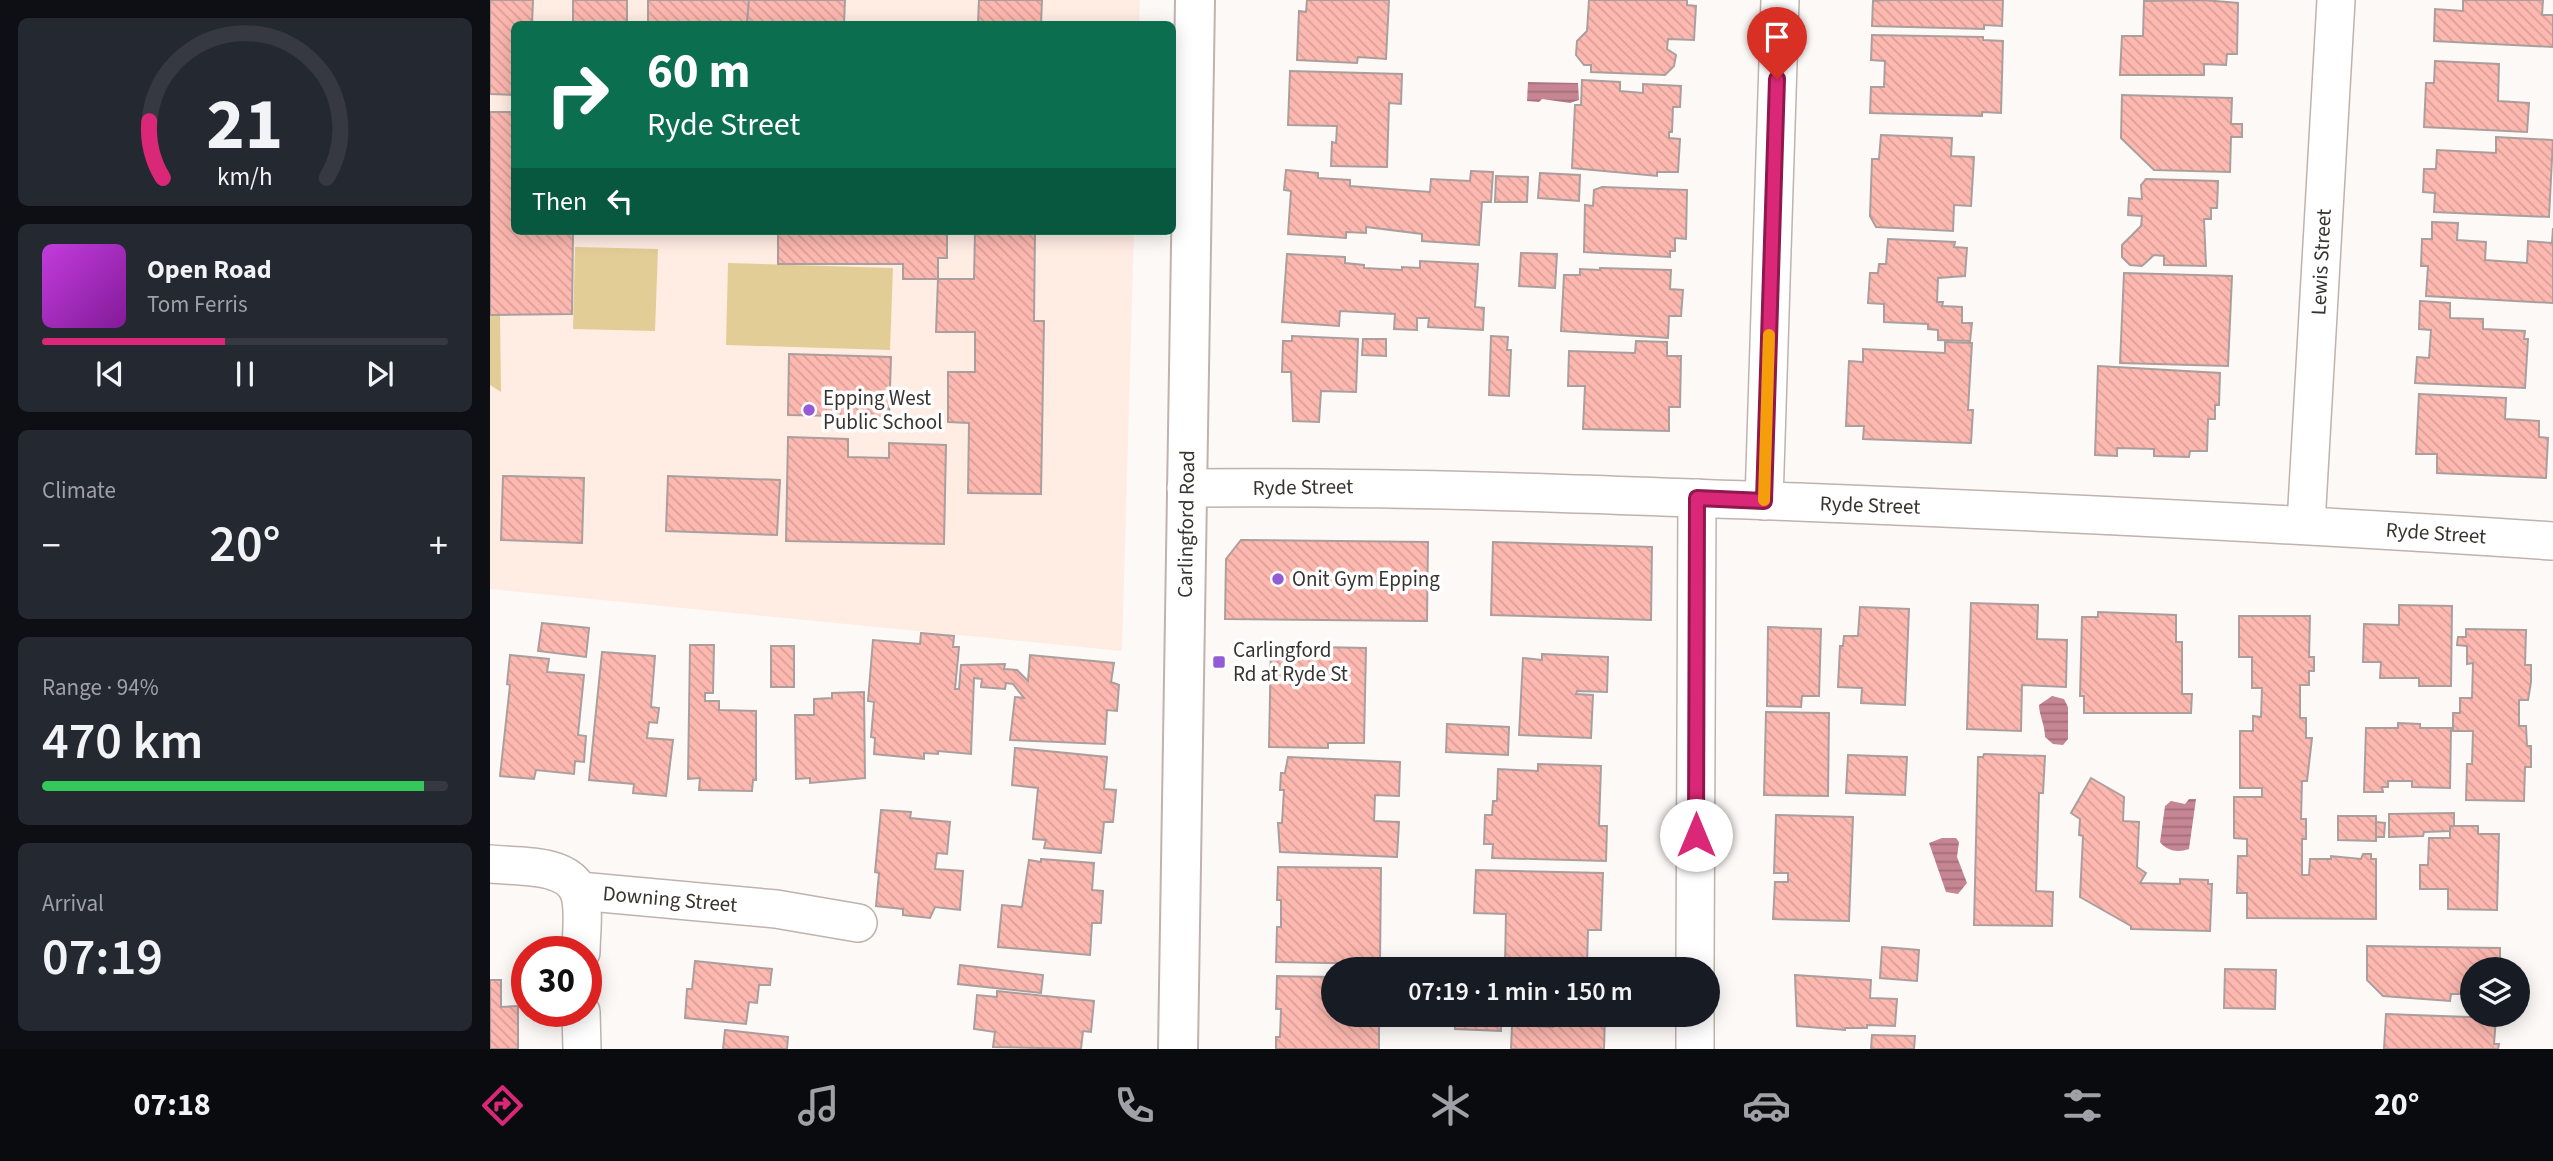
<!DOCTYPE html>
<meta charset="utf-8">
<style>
body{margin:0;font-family:"Source Sans 3",sans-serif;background:#242831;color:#f1f3f6;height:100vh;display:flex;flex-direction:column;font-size:26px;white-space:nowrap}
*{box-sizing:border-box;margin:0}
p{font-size:23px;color:#9ea1a6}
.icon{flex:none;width:38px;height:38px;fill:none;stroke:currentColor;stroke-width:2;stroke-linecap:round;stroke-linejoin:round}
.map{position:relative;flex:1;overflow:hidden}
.drawer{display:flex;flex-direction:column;gap:18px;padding:18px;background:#0d0f14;width:490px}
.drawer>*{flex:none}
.banner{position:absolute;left:21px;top:21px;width:665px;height:214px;border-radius:10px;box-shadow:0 4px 18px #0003;background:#0b6e4f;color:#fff;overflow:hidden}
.buttons{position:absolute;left:1970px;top:957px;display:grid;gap:14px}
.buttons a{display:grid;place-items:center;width:70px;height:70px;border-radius:50%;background:#171b24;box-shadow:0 4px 18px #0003;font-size:35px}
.speed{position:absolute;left:21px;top:936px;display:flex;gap:14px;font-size:35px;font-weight:700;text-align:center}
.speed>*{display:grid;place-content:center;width:91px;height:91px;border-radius:50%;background:#171b24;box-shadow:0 4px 18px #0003;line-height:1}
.speed .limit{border:10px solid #d22;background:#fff;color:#111}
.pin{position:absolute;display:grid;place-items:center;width:60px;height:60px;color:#fff;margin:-72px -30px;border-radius:50% 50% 50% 0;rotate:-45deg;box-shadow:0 0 7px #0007}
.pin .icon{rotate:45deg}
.me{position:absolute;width:77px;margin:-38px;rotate:0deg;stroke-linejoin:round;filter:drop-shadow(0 0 5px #0008)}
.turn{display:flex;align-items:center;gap:24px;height:147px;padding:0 21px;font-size:32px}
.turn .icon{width:91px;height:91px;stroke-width:2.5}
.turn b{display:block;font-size:49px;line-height:60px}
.then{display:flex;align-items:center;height:66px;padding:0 21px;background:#0003;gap:14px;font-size:26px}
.big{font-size:52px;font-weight:600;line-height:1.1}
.drawer .tile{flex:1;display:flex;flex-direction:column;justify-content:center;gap:10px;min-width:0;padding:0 24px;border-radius:10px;background:#242831}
.drawer .dial{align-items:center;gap:0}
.dial svg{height:182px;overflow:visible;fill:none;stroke:#363941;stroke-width:7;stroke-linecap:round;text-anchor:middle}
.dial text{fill:#f1f3f6;stroke:none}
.song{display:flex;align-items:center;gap:21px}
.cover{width:84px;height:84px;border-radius:10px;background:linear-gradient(135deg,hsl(290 70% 55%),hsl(290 70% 35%))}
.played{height:7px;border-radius:4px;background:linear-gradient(90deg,#db2777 45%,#363941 45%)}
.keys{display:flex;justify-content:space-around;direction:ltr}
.heat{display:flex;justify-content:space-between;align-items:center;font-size:38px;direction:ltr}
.charge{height:10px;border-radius:5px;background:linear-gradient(90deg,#34c759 94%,#363941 0)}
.trip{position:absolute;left:831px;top:957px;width:399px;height:70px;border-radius:35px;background:#171b24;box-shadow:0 4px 18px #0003;font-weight:600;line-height:70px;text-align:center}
.menu{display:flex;height:112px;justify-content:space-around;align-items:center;background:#090b0e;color:#9ea1a6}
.menu .icon{width:49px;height:49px}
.menu .current{color:#db2777}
.menu b{font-size:32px;color:#f1f3f6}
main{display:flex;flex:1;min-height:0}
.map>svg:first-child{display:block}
</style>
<main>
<section class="drawer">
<div class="tile dial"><svg viewBox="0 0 100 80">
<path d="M14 69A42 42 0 1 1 86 69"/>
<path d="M14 69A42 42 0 0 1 8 44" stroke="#db2777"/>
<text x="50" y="56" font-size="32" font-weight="700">21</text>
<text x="50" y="72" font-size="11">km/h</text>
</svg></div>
<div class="tile">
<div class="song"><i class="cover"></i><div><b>Open Road</b><p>Tom Ferris</p></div></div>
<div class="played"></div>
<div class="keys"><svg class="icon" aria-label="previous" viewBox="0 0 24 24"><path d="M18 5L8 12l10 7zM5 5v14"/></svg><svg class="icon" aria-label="pause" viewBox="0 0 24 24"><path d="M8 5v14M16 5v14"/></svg><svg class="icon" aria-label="next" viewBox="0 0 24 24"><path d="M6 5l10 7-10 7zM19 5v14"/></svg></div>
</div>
<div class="tile"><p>Climate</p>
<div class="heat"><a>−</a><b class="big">20°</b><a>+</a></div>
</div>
<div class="tile"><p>Range · 94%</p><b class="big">470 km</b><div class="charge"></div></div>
<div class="tile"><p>Arrival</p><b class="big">07:19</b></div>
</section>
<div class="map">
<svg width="2063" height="1049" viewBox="0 0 2063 1049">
<defs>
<pattern id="water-rules" width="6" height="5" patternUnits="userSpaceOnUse" patternTransform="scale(1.75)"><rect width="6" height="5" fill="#c68593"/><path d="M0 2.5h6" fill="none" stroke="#a26d79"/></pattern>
<pattern id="building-back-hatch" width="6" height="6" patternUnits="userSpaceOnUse" patternTransform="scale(1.75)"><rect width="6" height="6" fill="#fdb8b0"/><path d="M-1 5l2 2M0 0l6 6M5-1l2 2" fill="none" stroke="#d99f98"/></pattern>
</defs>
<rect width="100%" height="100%" fill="#fdf9f7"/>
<!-- built -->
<polygon fill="#ffece3" points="0,0 650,0 649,24 24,24 24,231 644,231 632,651 0,589"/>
<!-- pitch -->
<g fill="#e3cd96">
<polygon points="85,247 168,249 165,331 83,329"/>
<polygon points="238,263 403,268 400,350 236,345"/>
<polygon points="0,315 10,315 11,392 0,385"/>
</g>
<!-- water -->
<g fill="url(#water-rules)">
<polygon points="1038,82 1088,83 1089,100 1080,103 1052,99 1049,102 1037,101"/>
<path d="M 1562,696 L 1574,699 L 1578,707 L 1578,739 L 1573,745 L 1563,744 L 1555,737 C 1555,725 1549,715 1549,705 Z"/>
<path d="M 1699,799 L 1706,799 L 1699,849 C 1688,853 1677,851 1670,842 L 1675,806 L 1681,801 L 1695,804 Z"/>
<polygon points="1452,838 1466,838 1469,842 1467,857 1477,883 1468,894 1456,892 1439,843"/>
</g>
<!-- building -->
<g fill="url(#building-back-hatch)" stroke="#ab9f9e" stroke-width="2">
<polygon points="0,0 43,0 42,24 24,24 24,95 0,94"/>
<rect x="83" y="0" width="54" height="24"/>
<polygon points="158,0 259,0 257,24 158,24"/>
<polygon points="259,0 355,0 354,24 257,24"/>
<polygon points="489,0 552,0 551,24 488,24"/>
<polygon points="817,0 899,0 896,59 868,57 867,63 807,60 809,11 816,12"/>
<polygon points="1099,0 1197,0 1197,5 1206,6 1204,40 1178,39 1177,49 1186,55 1184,66 1175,75 1101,72 1101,65 1094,65 1086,55 1087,41 1097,31"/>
<polygon points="1396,0 1513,0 1512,26 1494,25 1494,29 1382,26 1383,1"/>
<polygon points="1714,0 1748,3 1747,54 1737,54 1736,65 1714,64 1714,75 1630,75 1632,36 1653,36 1654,1"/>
<polygon points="1973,0 2053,0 2052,15 2063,15 2063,47 1944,41 1945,9 1973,11"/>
<polygon points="1382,35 1493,37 1493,40 1513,41 1511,113 1492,112 1492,116 1380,113 1381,87 1394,87 1395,61 1381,60"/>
<polygon points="1945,61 2009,64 2008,101 2039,103 2037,132 1934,127 1936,83 1944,83"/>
<polygon points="800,71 912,74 911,104 899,103 897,167 841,166 842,142 846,143 847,126 798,125"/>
<polygon points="1092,80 1130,82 1130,91 1153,93 1153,84 1191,86 1190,107 1183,107 1182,132 1179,132 1179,138 1190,139 1188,172 1167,172 1167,176 1082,168 1085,105 1091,105"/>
<polygon points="1632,95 1742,98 1741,124 1752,124 1752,137 1741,137 1740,172 1664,170 1631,138"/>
<polygon points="0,112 24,112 24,231 83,231 82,314 0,315"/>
<polygon points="1391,135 1462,138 1461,156 1484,157 1481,206 1464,205 1463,231 1386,227 1380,216 1382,159 1389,159"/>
<polygon points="2006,137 2063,140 2059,217 1944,212 1945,193 1933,192 1934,169 1946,169 1947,150 2006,153"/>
<polygon points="796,170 828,173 828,178 860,180 860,186 940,192 941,179 980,181 981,171 1003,172 1001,202 992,202 989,245 932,241 932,234 876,227 876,233 856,232 856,238 798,234 801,191 794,190"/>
<polygon points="1050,173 1090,175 1089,201 1048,198"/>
<polygon points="1006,176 1038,177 1037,202 1005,202"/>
<polygon points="1656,179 1728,181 1727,208 1721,208 1721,219 1714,219 1716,266 1674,265 1674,256 1664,255 1652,266 1640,265 1632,257 1632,245 1651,226 1652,216 1638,215 1639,198 1652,199 1651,185"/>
<polygon points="1112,187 1197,190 1196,239 1185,238 1185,251 1180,251 1180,257 1094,252 1095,205 1103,206 1104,190"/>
<polygon points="1942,222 1968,223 1967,240 1996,242 1995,260 2037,263 2038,241 2062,243 2063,228 2063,303 1936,296 1938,266 1931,266 1932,239 1942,239"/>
<polygon points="288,231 457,231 457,258 448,258 448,279 413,279 413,264 288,264"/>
<polygon points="485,231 545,231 544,321 554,321 551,494 478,493 479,423 458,422 458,372 485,372 485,332 446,332 448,279 484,279"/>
<polygon points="1398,239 1465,242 1464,247 1477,248 1475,276 1448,278 1447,302 1453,302 1452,306 1472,307 1472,323 1482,323 1480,341 1448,340 1448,330 1438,329 1438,324 1394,322 1394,304 1378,303 1380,273 1388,273 1389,264 1396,264"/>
<polygon points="1031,253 1067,254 1065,288 1029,286"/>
<polygon points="797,254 855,257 855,263 874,265 874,268 912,270 912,267 930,268 930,261 988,264 985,307 994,308 993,330 938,327 939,318 927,318 927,330 904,329 905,314 850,311 849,326 792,322"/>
<polygon points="1110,268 1181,270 1180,289 1193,290 1191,316 1179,316 1178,338 1071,331 1074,275 1090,275 1090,269 1110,270"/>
<polygon points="1634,273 1742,276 1738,366 1630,363"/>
<polygon points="1930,301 1960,303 1960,318 1993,319 1993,329 2035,331 2034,339 2038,339 2035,388 1925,383 1927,357 1939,358 1941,330 1929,329"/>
<polygon points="802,336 868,339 866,392 831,391 829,422 803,421 801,372 792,372 793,341 802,341"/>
<polygon points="1001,336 1018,337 1017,350 1021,350 1019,396 999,395"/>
<polygon points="873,339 896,339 896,356 872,355"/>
<polygon points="1146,341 1177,342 1177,356 1191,356 1190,407 1179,407 1179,431 1093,429 1095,386 1078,386 1079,351 1145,353"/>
<polygon points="1455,342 1482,343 1478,410 1483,410 1481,443 1373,439 1374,426 1356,426 1359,361 1373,362 1373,349 1455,353"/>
<polygon points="299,354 401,357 399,417 298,415"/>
<polygon points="1608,366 1730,373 1729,405 1725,405 1725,419 1718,419 1717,451 1700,451 1699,457 1664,456 1664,449 1627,448 1627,456 1605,455"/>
<polygon points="1929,394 2016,398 2015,419 2049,421 2049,437 2058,438 2056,478 1947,473 1947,454 1926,454"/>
<polygon points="298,437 358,439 358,457 399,458 399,443 456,445 454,544 296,541"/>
<polygon points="13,476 94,478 92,543 11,540"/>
<polygon points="178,476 290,480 287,535 176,531"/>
<polygon points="751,540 938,542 937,621 735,619 736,559"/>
<polygon points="1003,542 1162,547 1161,620 1001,615"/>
<polygon points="1481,603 1548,605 1547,639 1577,640 1576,687 1532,685 1531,731 1477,729"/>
<polygon points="1909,605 1962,606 1961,686 1929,686 1929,678 1890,678 1891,662 1873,662 1874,624 1909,625"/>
<polygon points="1370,607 1419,609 1415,705 1371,703 1372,688 1348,687 1350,646 1353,646 1354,636 1368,636"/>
<polygon points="1608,612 1686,615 1686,642 1692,642 1692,694 1702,694 1701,713 1594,713 1594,696 1590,696 1592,617 1608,617"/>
<polygon points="1749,616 1820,616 1819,657 1824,657 1824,671 1819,671 1819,685 1810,685 1810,718 1816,718 1816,738 1822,738 1817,781 1812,781 1811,819 1816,819 1816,839 1812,839 1812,875 1819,875 1820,859 1841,859 1841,856 1871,859 1873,854 1881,854 1881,859 1886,859 1886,919 1757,918 1757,893 1747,893 1748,856 1757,856 1757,839 1744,838 1744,797 1772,797 1772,788 1750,788 1750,731 1763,731 1763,716 1771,717 1772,688 1762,688 1762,657 1749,657"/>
<polygon points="52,623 99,628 96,657 48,651"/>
<polygon points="1278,627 1331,629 1329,696 1312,696 1311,707 1277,706"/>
<polygon points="1976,629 2036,630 2035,665 2041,665 2041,682 2038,700 2029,700 2029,726 2036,726 2037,746 2041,746 2041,767 2035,767 2034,801 1976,800 1977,764 1982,764 1983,731 1963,731 1963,713 1970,713 1970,698 1982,698 1983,663 1977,664 1977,646 1967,645 1968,637 1976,637"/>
<polygon points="431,633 464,636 463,647 469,647 465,689 469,689 471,665 515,664 514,669 527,670 538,681 540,655 624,663 621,682 629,685 627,711 617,710 615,744 520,740 525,697 534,698 523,684 516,683 515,689 491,687 492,679 484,678 481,754 448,751 448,754 434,753 434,759 384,754 385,738 381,737 384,702 378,701 383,640 430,644"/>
<polygon points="200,645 224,645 223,693 215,693 215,701 229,701 229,710 266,711 266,780 263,780 262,791 209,790 210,778 198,779"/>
<rect x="281" y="646" width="23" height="41"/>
<polygon points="781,646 876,648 874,743 838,743 838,748 779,747"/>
<polygon points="112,652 165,656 161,707 169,708 167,723 159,722 157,738 183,740 176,796 143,793 144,784 99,780"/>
<polygon points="1052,654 1118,657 1117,692 1087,691 1086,694 1103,695 1101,738 1029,735 1033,658 1052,660"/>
<polygon points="20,655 59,659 57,672 94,675 88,735 96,736 94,762 85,761 84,774 46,770 44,779 10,776 20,685 17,684"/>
<polygon points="374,692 375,778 320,783 320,778 306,779 305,715 324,715 324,699 342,698 342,693"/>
<polygon points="1276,712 1339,713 1338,796 1274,795"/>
<polygon points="1908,723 1930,724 1930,728 1961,728 1960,788 1922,787 1922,781 1898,781 1898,787 1892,787 1893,792 1874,792 1876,728 1908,728"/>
<polygon points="957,724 1019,727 1018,755 956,752"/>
<polygon points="525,748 617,757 614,789 626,790 623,822 614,822 611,853 554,848 556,840 543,839 548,788 522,785"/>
<polygon points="1494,754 1555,756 1553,793 1549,793 1546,891 1563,892 1562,926 1484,925 1488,757 1493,757"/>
<polygon points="1358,755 1417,757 1415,795 1356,793"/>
<polygon points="798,757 910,762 909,796 885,795 884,821 909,822 907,857 790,852 788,823 792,823 794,790 790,790 791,773 795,773"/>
<polygon points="1048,764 1111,766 1109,826 1117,826 1116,861 1002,858 1003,844 994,844 995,815 1002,815 1003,801 1007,801 1008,769 1048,771"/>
<polygon points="1601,778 1634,797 1633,821 1649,822 1647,867 1656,873 1650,883 1690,884 1690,879 1718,880 1718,884 1722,884 1720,931 1641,929 1641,926 1590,897 1593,836 1589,835 1590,819 1581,813"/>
<polygon points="391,810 421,812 420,818 460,822 457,854 447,853 445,869 473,871 470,910 445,907 440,918 413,915 413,909 386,906 389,873 385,872"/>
<polygon points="1964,813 1964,826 1960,826 1960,831 1934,832 1933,836 1899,837 1899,814"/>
<polygon points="1286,815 1363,817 1359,921 1283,919 1285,882 1298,882 1298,873 1284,873"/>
<polygon points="1848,816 1886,816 1886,841 1848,840"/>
<polygon points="1886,822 1895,823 1894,837 1886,837"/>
<polygon points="1960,826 1988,826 1988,834 2009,834 2007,910 1958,909 1958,889 1930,889 1930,865 1938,865 1939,838 1960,838"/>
<polygon points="551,859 604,863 602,890 613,891 611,923 602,923 600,955 508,947 512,905 532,907 539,860 551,862"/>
<polygon points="788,867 891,868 890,964 786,962 787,927 791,927 791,900 787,900"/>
<polygon points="986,870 1113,873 1111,930 1098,930 1097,966 1015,964 1016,914 984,913"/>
<polygon points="1877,946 2010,948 2010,970 1983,970 1983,994 1961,994 1960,1001 1893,996 1877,980"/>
<polygon points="1392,947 1429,950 1427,981 1390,978"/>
<polygon points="205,961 282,969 280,985 269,985 267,1003 259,1002 256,1024 195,1018 197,989 202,989"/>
<polygon points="470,965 553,975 551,993 468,984"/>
<polygon points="1735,969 1786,970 1785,1009 1734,1008"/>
<polygon points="1305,975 1381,980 1380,998 1407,999 1405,1026 1377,1025 1377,1028 1355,1028 1355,1030 1307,1026"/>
<polygon points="787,976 844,977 844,1015 889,1015 889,1049 786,1049 786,1037 790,1037 791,1009 786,1009"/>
<polygon points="0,980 11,980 11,1007 28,1006 28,1049 0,1049"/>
<polygon points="507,991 604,1001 601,1032 593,1031 591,1049 503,1047 505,1032 484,1029 487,995 507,997"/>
<polygon points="1896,1014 2006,1018 2004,1044 2009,1044 2008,1049 1894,1049"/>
<polygon points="965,1015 1011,1015 1011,1031 965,1029"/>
<polygon points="1063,1015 1115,1015 1114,1049 1021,1049 1022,1025 1063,1027"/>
<polygon points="235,1030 298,1037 297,1049 233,1049"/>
<polygon points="1382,1035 1425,1036 1424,1049 1381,1049"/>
</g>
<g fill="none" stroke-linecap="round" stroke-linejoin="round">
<defs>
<g id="minor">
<path d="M 696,488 C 900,486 1104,494 1308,502 C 1560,512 1811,524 2063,541"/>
<polyline points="1274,501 1290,0"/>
<polyline points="1816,524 1846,0"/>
<path d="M 0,864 C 26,867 77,862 89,892 C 95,909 91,934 91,952"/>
<polyline points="89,891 286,909 368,923"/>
<polyline points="1205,970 1207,498"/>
<polyline points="91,1012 92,1049"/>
<polyline points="1205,1049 1205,1015"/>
</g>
<polyline id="major" points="688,1049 705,0"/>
</defs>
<!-- minor casing -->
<use href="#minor" stroke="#beb3ae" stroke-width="40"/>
<!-- major casing -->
<use href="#major" stroke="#beb3ae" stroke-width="42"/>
<!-- minor -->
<use href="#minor" stroke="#fff" stroke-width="37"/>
<!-- major -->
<use href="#major" stroke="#fff" stroke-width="38"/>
</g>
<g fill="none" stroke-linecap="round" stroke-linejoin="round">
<defs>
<polyline id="route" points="1206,835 1207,498 1274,501 1287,79"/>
</defs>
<!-- route casing -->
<use href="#route" stroke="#8e194d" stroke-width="18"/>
<!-- route -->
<use href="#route" stroke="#db2777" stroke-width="12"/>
<!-- slow -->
<polyline stroke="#f59e0b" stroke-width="12" points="1274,500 1279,335"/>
</g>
<!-- markers -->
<g fill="#945cd4" stroke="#fff" stroke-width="2.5">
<circle cx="319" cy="410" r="7"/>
<circle cx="788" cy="579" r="7"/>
<rect x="722" y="655" width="14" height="14" rx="3.5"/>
</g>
<g text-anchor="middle" stroke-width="7" stroke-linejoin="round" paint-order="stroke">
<!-- street labels -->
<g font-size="21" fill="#373331" stroke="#fff">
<text transform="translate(1831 262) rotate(-87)" y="7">Lewis Street</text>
<text transform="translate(813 487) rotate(-1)" y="7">Ryde Street</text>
<text transform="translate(1380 505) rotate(2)" y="7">Ryde Street</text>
<text transform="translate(696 524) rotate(-89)" y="7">Carlingford Road</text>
<text transform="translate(1946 533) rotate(4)" y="7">Ryde Street</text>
<text transform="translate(180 899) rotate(5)" y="7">Downing Street</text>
</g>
<!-- poi labels -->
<g font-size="21" fill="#373331" stroke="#fff" text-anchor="start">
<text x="333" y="405">Epping West<tspan x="333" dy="24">Public School</tspan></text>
<text x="802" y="586">Onit Gym Epping</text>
<text x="743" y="657">Carlingford<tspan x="743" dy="24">Rd at Ryde St</tspan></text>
</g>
</g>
</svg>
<div class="buttons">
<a><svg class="icon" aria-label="layers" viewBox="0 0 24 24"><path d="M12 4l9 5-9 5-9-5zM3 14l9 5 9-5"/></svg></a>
</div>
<div class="speed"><div class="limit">30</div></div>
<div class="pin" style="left:1287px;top:79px;background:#d93025"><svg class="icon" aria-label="arrive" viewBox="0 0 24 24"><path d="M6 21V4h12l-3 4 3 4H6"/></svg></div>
<svg class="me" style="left:1206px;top:835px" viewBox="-20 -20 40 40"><circle r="19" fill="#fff"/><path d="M0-13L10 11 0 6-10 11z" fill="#db2777"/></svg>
<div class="trip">07:19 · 1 min · 150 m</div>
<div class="banner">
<div class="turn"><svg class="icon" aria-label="right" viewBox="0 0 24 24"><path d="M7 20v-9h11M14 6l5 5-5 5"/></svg><div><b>60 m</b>Ryde Street</div></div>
<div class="then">Then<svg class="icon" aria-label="left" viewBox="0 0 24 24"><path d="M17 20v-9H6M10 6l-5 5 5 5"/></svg></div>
</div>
</div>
</main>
<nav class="menu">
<b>07:18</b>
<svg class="icon current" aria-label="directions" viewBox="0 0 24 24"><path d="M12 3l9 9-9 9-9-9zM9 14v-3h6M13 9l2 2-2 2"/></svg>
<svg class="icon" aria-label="music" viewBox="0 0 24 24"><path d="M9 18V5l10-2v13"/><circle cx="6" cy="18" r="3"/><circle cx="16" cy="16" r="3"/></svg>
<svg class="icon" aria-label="phone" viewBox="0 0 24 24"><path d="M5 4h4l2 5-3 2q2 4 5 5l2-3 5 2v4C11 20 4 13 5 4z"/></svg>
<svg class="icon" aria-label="climate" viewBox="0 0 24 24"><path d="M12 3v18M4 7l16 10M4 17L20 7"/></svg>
<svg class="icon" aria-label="car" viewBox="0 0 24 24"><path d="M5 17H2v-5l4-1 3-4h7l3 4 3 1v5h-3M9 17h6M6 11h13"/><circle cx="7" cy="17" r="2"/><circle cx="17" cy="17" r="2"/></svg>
<svg class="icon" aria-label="filters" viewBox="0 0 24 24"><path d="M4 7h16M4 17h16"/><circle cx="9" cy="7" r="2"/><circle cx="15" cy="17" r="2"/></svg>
<b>20°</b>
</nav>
